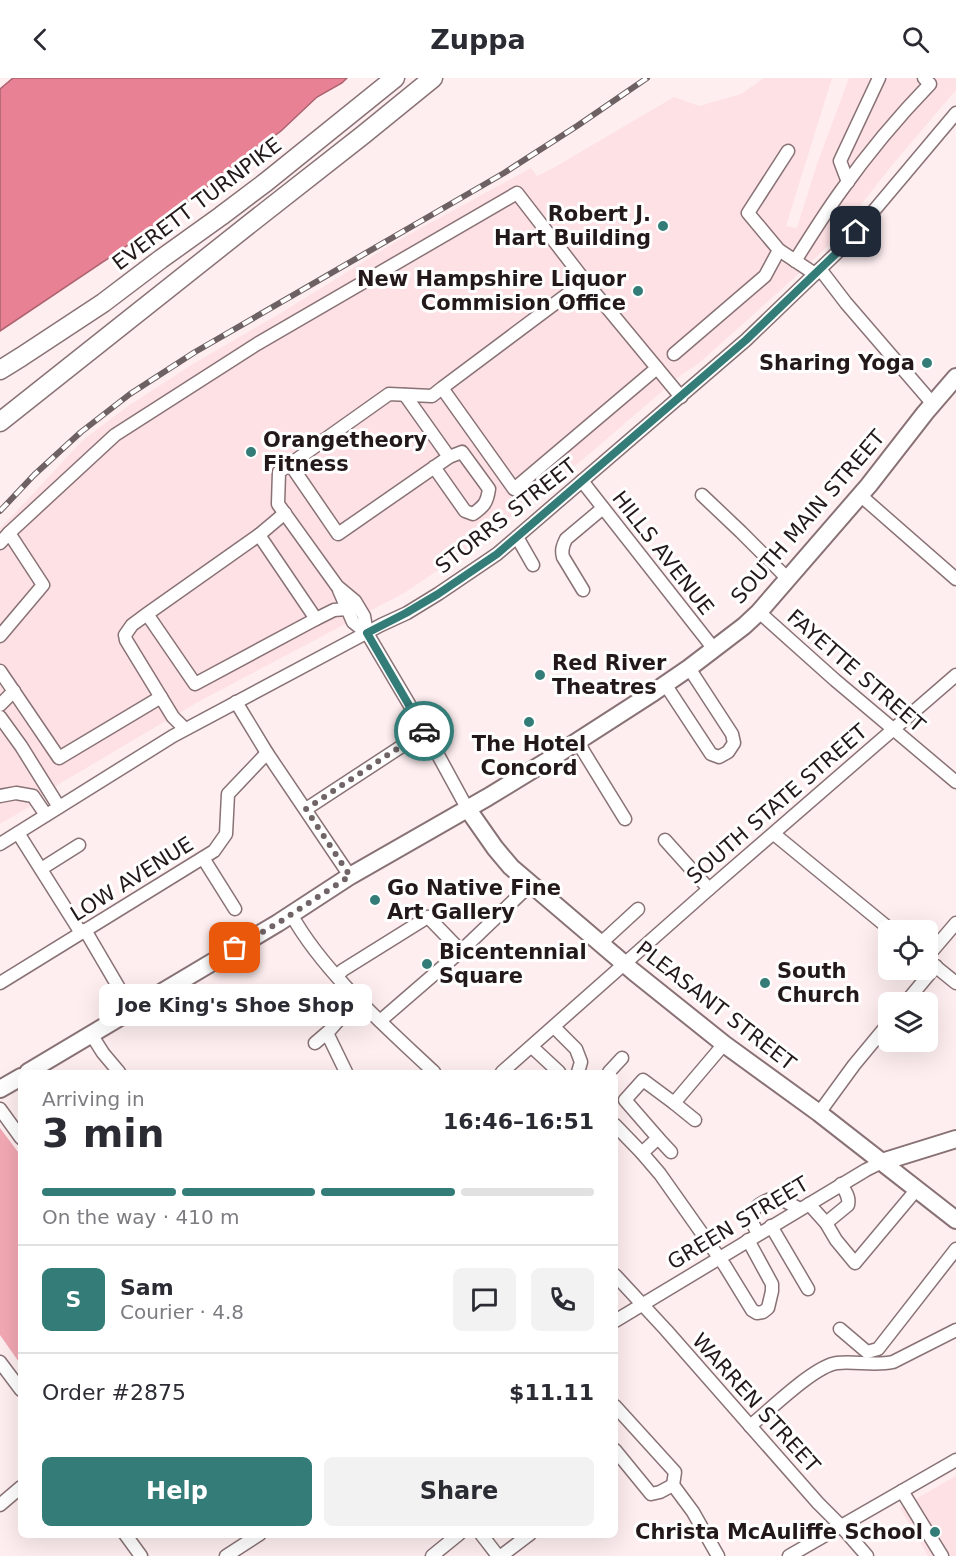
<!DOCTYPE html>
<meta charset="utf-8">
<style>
:root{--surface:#fff;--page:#f2f2f3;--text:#2b2b33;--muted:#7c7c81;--line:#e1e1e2;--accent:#347c77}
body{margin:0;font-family:"DejaVu Sans",sans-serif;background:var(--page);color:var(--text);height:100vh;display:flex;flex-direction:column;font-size:22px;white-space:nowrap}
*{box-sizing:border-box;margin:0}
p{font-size:20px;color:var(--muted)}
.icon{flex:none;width:33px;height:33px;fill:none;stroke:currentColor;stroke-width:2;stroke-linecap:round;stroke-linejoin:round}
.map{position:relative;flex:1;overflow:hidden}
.details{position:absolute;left:18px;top:992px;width:600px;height:468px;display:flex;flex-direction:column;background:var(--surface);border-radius:9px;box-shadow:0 6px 24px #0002}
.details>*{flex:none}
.buttons{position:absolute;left:878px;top:842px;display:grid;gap:12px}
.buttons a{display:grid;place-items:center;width:60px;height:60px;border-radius:9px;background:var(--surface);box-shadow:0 6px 24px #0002;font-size:30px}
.pin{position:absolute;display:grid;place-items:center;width:51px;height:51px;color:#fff;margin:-26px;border-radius:12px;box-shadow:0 3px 9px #0006}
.courier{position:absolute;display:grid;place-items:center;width:60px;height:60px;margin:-30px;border:4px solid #347c77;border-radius:50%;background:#fff;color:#222;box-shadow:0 2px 8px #0007}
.bubble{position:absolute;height:42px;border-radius:9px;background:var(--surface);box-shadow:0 6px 24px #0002;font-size:20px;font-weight:700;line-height:42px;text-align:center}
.overview em{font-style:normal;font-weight:700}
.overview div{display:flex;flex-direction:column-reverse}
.overview{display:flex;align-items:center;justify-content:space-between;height:102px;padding:0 24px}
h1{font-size:39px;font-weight:700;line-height:45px}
.bar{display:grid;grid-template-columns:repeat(4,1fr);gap:9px 6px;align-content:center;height:72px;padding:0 24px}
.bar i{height:8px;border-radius:4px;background:var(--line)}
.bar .active{background:var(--accent)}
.bar p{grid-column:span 4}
.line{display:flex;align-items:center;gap:15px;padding:0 24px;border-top:2px solid var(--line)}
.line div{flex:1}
.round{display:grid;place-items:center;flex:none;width:63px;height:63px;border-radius:9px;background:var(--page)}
.action{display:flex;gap:12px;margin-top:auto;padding:12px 24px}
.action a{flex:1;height:69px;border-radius:9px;background:var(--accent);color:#fff;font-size:24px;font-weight:700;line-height:69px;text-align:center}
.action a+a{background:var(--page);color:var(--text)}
header{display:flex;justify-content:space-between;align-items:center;height:78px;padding:0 24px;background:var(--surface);font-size:27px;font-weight:700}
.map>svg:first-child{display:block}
</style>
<header><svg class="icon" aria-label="back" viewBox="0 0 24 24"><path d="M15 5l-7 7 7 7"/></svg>Zuppa<svg class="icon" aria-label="search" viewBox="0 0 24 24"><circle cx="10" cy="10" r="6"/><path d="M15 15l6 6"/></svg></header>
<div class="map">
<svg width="956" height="1478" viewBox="0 0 956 1478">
<rect width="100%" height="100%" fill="#feeef0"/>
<g fill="#fee1e5">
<path d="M764 0H832L786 148 797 150 816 89 849 0H956V12L893 86 829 167 794 200 698 286 681 297 588 377 480 464 404 515 198 624 59 706 29 729 0 746V450L13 437 83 362 128 328 193 286 284 233 397 163 531 90 537 98 555 89 674 19 699 28 741 16Z"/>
<path d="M956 1398V1478H928L900 1430Z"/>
</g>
<path fill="#f2a8b3" d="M0 1050 21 1078V1287L0 1257Z"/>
<path fill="#e78193" stroke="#ac626f" stroke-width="1.5" d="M13 0H347L342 5 317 19 281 53 149 153 0 253V11Z"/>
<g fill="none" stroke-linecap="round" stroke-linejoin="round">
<defs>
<g id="minor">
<path d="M788 73 748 135 779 172 815 196"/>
<path d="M848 104 840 83 879 0"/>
<path d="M795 183C810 159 825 135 841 113 868 75 898 39 930 6L924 0"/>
<path d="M820 191 846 225 933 326"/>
<path d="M674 276 765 198 779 172"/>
<path d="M657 290 681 319"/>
<path d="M442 310 514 411 657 290 585 203 442 310 432 318 389 316 279 394 278 426 337 508 355 523 364 538 367 555 425 653 467 730"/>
<path d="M405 317 449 379"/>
<path d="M290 386 338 456 449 379 462 374 489 411C487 425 484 428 473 436L465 433 434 389"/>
<path d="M582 403 714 571"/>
<path d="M702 417 741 454 788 501"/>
<path d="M860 417 956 501"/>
<path d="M9 455 115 357 257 266 517 115 585 203"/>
<path d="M259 457 285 435"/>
<path d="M517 459 533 487"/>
<path d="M0 465 9 455 43 507 0 558"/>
<path d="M339 512 353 544 367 555"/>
<path d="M583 512 563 479C561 472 563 467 566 461L603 430"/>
<path d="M759 534 835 602 956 704"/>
<path d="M147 536 195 606 316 541 259 457 147 536 132 547 125 557 126 562 173 639 185 651"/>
<path d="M316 541 334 532 347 531"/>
<path d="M0 593 59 680 161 619"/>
<path d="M665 606 711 676 719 679 728 674 734 665 732 656 689 590"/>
<path d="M236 624 267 675 350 798"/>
<path d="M0 627 14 613"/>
<path d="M0 639 21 668 59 729"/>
<path d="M577 663 625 741"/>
<path d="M0 718 16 715 33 718 46 737"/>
<path d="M306 731 425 653"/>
<path d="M18 755 81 855"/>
<path d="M774 756 891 852"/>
<path d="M665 762 709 811"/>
<path d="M0 766 173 658 381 547 407 535 438 516 497 476 746 262 845 167 956 35"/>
<path d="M203 780 235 831"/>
<path d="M41 791 79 767"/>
<path d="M291 836C323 894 386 949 434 994"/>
<path d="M85 852 119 910"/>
<path d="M601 865 638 831"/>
<path d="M927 879 956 845"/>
<path d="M930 884 956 905"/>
<path d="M337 898 343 892 428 839 461 873"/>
<path d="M0 905 214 773 226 756 228 716 267 675"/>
<path d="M906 924 936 888"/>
<path d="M380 943 461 873 531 806"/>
<path d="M554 949 576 971 581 984 578 994"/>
<path d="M327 955 346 994"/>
<path d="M91 956 103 975 119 994"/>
<path d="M315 965 329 953 358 920"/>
<path d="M532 969 559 994"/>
<path d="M502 994 709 811 956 597"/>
<path d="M609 994 622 980"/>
<path d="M674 1025 695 1042"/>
<path d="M0 1031 21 1060"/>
<path d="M819 1035 854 987 888 946"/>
<path d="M615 1047 642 1075 660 1096 725 1188 752 1232 757 1235 763 1234 768 1230 772 1213V1206L748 1162"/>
<path d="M658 1060 671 1074"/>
<path d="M642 1075 658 1060 625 1022 643 1002 674 1025 724 966"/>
<path d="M809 1126 826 1145 836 1162 855 1185 917 1111"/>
<path d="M826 1145 848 1127C850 1119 845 1113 841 1106"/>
<path d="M771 1148 808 1211"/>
<path d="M758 1156 750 1140C754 1127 765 1122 777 1119L800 1131"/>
<path d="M615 1197 666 1252 818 1425 841 1448 867 1478"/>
<path d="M615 1243 866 1092 882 1084"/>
<path d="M840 1251 867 1274 878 1271 956 1171"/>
<path d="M0 1284 21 1312"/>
<path d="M615 1328 675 1394 673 1407"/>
<path d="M750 1348C770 1332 814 1288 837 1285 855 1283 874 1288 893 1284L956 1252"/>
<path d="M615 1372 651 1416 660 1414 673 1407 693 1434 718 1478"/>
<path d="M902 1413 942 1478"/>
<path d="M0 1427 21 1409"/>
<path d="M125 1456 141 1478"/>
<path d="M481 1456 498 1478"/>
<path d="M226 1478 260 1456"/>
<path d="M432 1478 459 1456"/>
<path d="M501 1478 530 1456"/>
<path d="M789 1478 956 1382"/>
</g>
<g id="major">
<path d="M467 730 495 770 511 789 634 894 724 966 819 1035 956 1142"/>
<path d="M28 994 278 845 350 798 488 719 547 683 654 614 689 590 744 548 759 534 869 407 925 335 956 299"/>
<path d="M0 1011 21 999"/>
<path d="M882 1084 956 1061"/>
</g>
<g id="highway">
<path d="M0 292 21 279 103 225 161 181 221 138 266 104 395 0"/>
<path d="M0 344 247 148 363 57 433 0"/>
</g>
</defs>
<use href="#minor" stroke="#897275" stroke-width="15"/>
<use href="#major" stroke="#897275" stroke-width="20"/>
<use href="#highway" stroke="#897275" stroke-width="21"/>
<use href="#minor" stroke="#fff" stroke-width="12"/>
<use href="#major" stroke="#fff" stroke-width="16"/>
<use href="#highway" stroke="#fff" stroke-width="18"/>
<defs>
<path id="rail" d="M0 433 34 397 81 354 130 316 195 274 504 95 577 48 647 0"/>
</defs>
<use href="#rail" stroke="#6d6163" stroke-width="6"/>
<use href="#rail" stroke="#fff" stroke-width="4" stroke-dasharray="11" stroke-linecap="butt"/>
</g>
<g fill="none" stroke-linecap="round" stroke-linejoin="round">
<path stroke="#706466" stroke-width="6" stroke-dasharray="0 10.8" d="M235 870 278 845 350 798 306 731 424 653"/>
<path stroke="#347c77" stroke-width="8" d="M424 653 367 555 406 535 438 516 497 476 746 262 845 167 856 154"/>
</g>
<g fill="#347c77" stroke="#fff" stroke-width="2">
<circle cx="663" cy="148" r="6"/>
<circle cx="638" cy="213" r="6"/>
<circle cx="927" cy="285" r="6"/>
<circle cx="251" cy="374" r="6"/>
<circle cx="540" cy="597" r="6"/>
<circle cx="529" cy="644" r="6"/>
<circle cx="375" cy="822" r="6"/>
<circle cx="427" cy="886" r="6"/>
<circle cx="765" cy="905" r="6"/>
<circle cx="935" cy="1454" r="6"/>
</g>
<g text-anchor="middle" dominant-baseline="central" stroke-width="6" stroke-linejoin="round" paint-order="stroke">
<g font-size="21" fill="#23191b" stroke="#fff">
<text transform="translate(197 126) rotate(-37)">EVERETT TURNPIKE</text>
<text transform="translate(506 438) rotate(-38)">STORRS STREET</text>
<text transform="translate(808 439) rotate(-49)">SOUTH MAIN STREET</text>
<text transform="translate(663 475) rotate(52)">HILLS AVENUE</text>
<text transform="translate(856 593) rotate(41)">FAYETTE STREET</text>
<text transform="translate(777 726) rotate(-41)">SOUTH STATE STREET</text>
<text transform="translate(132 801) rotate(-32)">LOW AVENUE</text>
<text transform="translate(716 928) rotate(38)">PLEASANT STREET</text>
<text transform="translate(738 1145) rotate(-31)">GREEN STREET</text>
<text transform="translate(756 1325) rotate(48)">WARREN STREET</text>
</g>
<g font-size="21" font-weight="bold" fill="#23191b" stroke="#fff" text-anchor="start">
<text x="651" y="136" text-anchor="end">Robert J.<tspan x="651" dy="24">Hart Building</tspan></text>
<text x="626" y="201" text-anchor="end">New Hampshire Liquor<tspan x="626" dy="24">Commision Office</tspan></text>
<text x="915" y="285" text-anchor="end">Sharing Yoga</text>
<text x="263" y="362">Orangetheory<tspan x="263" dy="24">Fitness</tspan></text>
<text x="552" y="585">Red River<tspan x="552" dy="24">Theatres</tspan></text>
<text x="529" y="666" text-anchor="middle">The Hotel<tspan x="529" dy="24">Concord</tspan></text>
<text x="387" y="810">Go Native Fine<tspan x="387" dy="24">Art Gallery</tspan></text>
<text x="439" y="874">Bicentennial<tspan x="439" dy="24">Square</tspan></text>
<text x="777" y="893">South<tspan x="777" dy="24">Church</tspan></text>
<text x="923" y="1454" text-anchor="end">Christa McAuliffe School</text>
</g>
</g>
</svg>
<div class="buttons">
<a><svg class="icon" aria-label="locate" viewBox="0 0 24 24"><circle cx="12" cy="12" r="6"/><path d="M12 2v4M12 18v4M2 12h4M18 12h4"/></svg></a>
<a><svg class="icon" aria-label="layers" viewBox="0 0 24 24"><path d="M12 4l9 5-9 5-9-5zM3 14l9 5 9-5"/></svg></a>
</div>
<div class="pin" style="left:235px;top:870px;background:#ea580c"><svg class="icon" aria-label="bag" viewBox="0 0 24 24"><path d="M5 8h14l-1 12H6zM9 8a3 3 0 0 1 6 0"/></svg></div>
<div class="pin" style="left:856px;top:154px;background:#1f2937"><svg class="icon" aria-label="home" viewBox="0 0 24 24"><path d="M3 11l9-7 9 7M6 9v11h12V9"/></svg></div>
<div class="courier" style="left:424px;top:653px"><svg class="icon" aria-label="car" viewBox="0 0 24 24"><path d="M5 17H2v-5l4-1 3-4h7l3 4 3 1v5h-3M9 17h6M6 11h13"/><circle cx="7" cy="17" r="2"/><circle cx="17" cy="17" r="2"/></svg></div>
<div class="bubble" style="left:99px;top:906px;width:273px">Joe King's Shoe Shop</div>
<section class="details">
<div class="overview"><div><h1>3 min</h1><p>Arriving in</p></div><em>16:46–16:51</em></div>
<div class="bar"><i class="active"></i><i class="active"></i><i class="active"></i><i></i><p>On the way · 410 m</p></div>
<div class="line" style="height:108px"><b class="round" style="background:var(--accent);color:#fff">S</b><div><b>Sam</b><p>Courier · 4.8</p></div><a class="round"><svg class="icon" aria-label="chat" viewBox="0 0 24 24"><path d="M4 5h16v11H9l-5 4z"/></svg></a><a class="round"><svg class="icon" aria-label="phone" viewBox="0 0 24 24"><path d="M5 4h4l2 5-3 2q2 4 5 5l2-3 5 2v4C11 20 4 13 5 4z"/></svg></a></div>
<div class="line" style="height:78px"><div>Order #2875</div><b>$11.11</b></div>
<div class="action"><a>Help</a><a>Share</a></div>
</section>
</div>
